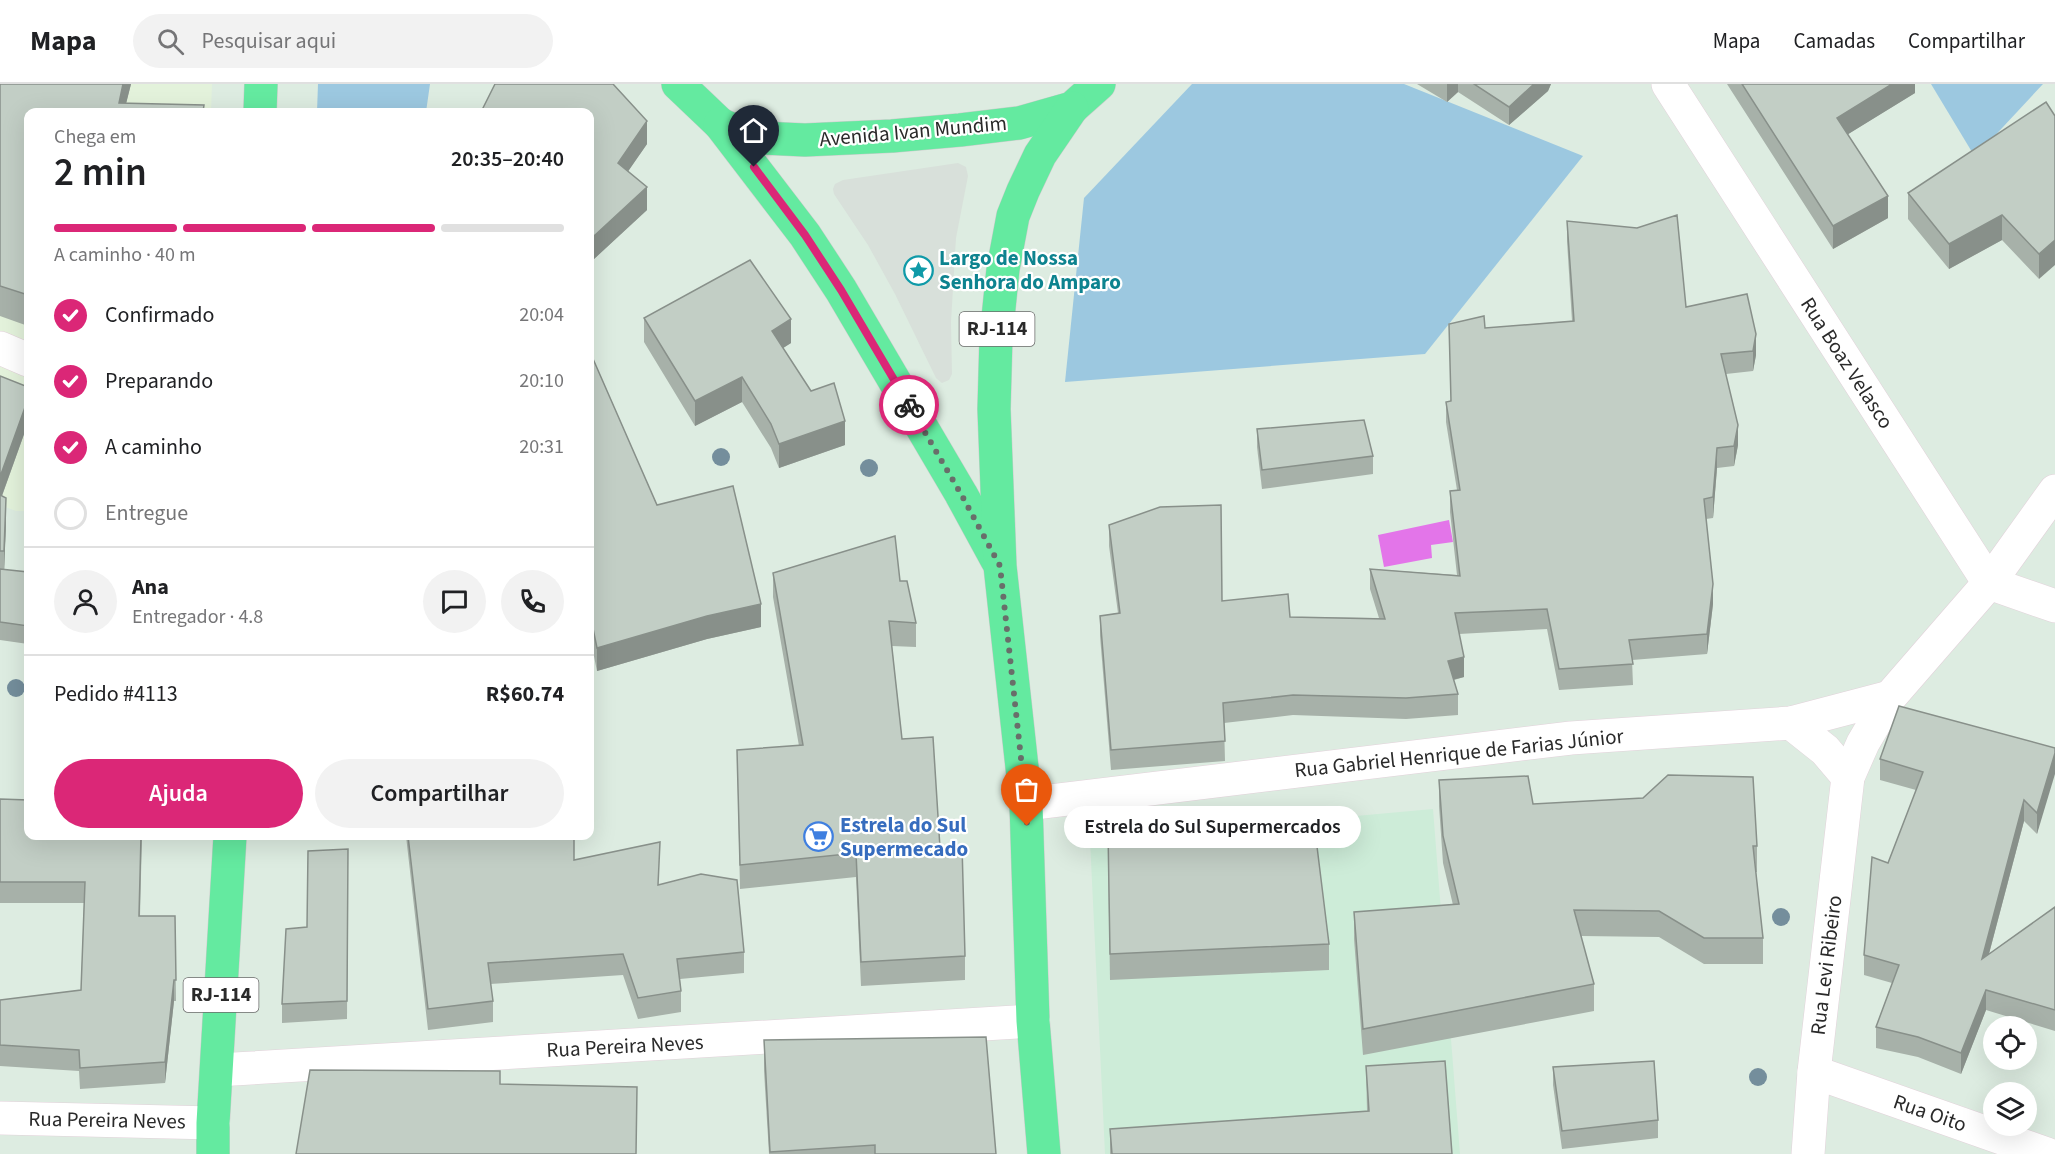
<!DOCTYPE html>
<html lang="pt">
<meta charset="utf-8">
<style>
:root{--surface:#fff;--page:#f2f2f2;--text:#202124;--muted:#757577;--line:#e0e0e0;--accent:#db2777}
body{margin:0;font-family:"Source Sans 3",sans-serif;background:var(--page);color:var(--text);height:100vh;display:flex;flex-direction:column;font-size:22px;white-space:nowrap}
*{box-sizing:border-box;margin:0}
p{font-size:20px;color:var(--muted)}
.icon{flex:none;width:33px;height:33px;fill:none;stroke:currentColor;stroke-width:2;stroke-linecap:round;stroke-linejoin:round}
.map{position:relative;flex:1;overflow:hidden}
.drawer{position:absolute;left:24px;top:24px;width:570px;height:732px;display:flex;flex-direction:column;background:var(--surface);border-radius:12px;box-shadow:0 6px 24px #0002}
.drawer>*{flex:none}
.controls{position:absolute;left:1983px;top:932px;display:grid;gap:12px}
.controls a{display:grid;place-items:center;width:54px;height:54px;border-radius:50%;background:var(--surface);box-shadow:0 6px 24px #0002;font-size:30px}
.pin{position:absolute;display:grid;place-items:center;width:51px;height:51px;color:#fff;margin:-62px -26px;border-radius:50% 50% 50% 0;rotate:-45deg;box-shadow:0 0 6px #0007}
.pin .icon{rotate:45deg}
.courier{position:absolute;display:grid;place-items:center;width:60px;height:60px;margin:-30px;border:4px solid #db2777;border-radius:50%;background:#fff;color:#222;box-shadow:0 2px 8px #0007}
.bubble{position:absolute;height:42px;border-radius:21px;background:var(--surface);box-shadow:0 6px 24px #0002;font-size:20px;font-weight:600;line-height:42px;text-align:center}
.head em{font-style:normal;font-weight:600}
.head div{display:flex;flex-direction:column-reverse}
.head{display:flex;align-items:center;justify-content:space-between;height:102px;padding:0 30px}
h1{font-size:39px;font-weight:600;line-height:45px}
.bar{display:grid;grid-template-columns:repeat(4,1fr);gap:9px 6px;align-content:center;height:72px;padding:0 30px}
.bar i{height:8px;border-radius:4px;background:var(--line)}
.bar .selected{background:var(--accent)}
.bar p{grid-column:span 4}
.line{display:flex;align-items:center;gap:15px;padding:0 30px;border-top:2px solid var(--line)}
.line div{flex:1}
.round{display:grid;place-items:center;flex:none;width:63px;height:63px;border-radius:32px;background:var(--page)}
ol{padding:0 30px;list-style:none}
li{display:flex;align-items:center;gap:18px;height:66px}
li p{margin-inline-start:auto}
li .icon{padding:6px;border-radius:50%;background:var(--accent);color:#fff;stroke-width:4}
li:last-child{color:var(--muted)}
li i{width:33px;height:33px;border:3px solid var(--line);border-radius:50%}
.cta{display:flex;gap:12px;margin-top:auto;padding:12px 30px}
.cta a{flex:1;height:69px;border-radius:36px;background:var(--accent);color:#fff;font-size:24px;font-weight:600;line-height:69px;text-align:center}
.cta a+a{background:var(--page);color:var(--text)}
header{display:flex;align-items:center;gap:36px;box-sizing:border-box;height:84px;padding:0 30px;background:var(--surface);border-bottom:2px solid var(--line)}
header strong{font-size:28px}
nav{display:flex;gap:33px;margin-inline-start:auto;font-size:21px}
.search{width:420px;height:54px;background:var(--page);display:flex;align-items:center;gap:15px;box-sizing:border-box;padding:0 21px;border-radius:33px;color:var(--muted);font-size:22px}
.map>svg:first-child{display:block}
</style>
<header>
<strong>Mapa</strong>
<div class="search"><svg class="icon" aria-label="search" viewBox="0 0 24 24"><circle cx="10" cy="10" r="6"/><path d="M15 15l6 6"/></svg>Pesquisar aqui</div>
<nav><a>Mapa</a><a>Camadas</a><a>Compartilhar</a></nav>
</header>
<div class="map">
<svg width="2055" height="1070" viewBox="0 0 2055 1070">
<rect width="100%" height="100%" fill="#ddece1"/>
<path fill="#cdecd8" d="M1433 725 1460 1070H1105L1090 756Z"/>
<path fill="#e3f2db" d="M0 0H212L211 28H28V427H16L0 421Z"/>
<g fill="#9cc8e0">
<path d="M318 0H430L426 28H317Z"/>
<path d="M1192 0H1404L1583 72 1425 270 1065 298 1084 114Z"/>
<path d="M1931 0H2043L1975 73Z"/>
</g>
<path fill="#d8e0da" d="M958 79 966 83 968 92 956 154 951 238 952 290 949 296 942 299 936 294 895 210 868 161 834 110 833 105 835 100 843 96Z"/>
<path fill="#e375e9" d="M1449 436 1453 458 1431 461 1432 474 1384 483 1378 451Z"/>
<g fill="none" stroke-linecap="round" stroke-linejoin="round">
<defs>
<g id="minor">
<path d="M1668 0 1989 499 2055 522"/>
<path d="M0 264 28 276"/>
<path d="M1791 639 1825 666 1848 693"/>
<path d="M1026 720 1571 654 1791 639 1890 613"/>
<path d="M217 986 1033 937"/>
<path d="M1814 988 2047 1070"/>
<path d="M0 1034 213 1039"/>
<path d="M1808 1070 1814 988 1848 693 1863 659 1890 613 1989 499 2055 407"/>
</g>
<g id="major">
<path d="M678 0 720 40 805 151 841 206 961 410 997 476"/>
<path d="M260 28 261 0"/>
<path d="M720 40 742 50 760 54 805 56 892 52 960 46 1019 39 1072 24 1099 0"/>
<path d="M213 1070V1039L230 752"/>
<path d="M1044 1070 1033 937 1026 720 1000 482 994 325 996 253 1003 185 1013 132 1023 107 1040 71 1072 24"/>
</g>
</defs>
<use href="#minor" stroke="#e2d2da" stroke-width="34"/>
<use href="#major" stroke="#ccc" stroke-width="34"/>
<use href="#minor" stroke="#fff" stroke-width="33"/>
<use href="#major" stroke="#64eaa0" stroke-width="33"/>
</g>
<g fill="#748e9c">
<circle cx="721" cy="373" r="9"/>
<circle cx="869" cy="384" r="9"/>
<circle cx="16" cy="604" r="9"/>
<circle cx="1781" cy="833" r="9"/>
<circle cx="1758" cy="993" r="9"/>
</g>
<g fill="#a7b1a9">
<path d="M0 0H131L126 19 28 28V242L0 232Z"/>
<path d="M1417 0H1551L1548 7 1509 41 1458 8 1447 18Z"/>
<path d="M1727 0H1915V9L1848 50 1888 134 1833 165Z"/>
<path d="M590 28 647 60 628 87 647 126 594 175 590 167Z"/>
<path d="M2055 32 2039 195 2002 156 1949 185 1908 135V109Z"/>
<path d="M1567 137 1686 223 1747 210 1756 271 1753 287 1726 290 1738 361 1734 382 1717 384 1713 434 1706 435 1713 520 1707 570 1632 576 1633 601 1559 606 1547 545 1459 550 1464 593 1454 596 1458 610V631L1406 635 1293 631 1224 639 1225 677 1111 686 1100 552V532L1118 529 1109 462V441L1222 517 1290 533 1379 534 1370 505V485L1457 491 1450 428V407L1457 406 1446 338V318L1450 317 1485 244 1572 237 1567 157Z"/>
<path d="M644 234 791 259 783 264 845 361 779 384 771 364 742 318 695 342 644 258Z"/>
<path d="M590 268 657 421 761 543 707 555 597 587 590 553Z"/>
<path d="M0 292 28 303V339L2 412 6 438 4 486 28 488V560L0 556Z"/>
<path d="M1257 345 1373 372V390L1262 405 1257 363Z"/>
<path d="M773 489 900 497 916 539V563L892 562 902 655 940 764 965 872V896L861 902 856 793 740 805 737 666 799 662 773 513Z"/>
<path d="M2055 664 2037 750 2024 737 1989 870 2055 823V947L1986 926 1961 990 1918 973 1876 964V943L1892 899 1864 891V871L1888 779 1916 706 1880 696V675Z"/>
<path d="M1439 696 1533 720 1757 762V788H1756L1763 854V880H1704L1659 853 1581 852 1594 900V927L1363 971 1354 855V828L1453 821 1443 779 1439 722Z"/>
<path d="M0 715 142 752 140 832H175L176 917H174L165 999 80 1005 79 987 0 982V916L81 906 84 819H0Z"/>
<path d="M406 752H574V776L659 801 744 868V889L680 895 681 907V928L638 935 623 891 490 900 493 917V938L428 946Z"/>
<path d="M348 765 347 935 282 939V920L307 843Z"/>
<path d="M1108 772 1329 860V886L1110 896Z"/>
<path d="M764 956 996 1070H769L764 987Z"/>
<path d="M1366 982 1452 1070H1110V1045L1367 1027Z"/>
<path d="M1553 983 1658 1036V1054L1562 1065 1553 1001Z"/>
</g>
<g fill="#88908a">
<path d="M123 0H131L124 28 119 19Z"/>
<path d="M1447 0H1458V8L1447 18Z"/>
<path d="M1534 0H1551L1548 7 1509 41V23Z"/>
<path d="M1892 0H1915V9L1837 57V34Z"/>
<path d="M647 37V60L618 102V79Z"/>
<path d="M647 103V126L594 175V152Z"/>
<path d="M1888 112V134L1833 165V142Z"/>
<path d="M2002 131V156L1949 185V160Z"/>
<path d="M2055 156V181L2039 195V170Z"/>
<path d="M791 235V259L772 271V247Z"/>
<path d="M1756 250V271L1753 287V267Z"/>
<path d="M742 293V318L695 342V317Z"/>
<path d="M28 315V339L0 417V393Z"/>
<path d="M845 337V361L779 384V360Z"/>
<path d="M1738 341V361L1734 382V362Z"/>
<path d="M1717 364V384L1713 434V413Z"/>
<path d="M6 414V438L4 491V467Z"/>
<path d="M1713 500V520L1707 570V550Z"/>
<path d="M761 520V543L707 555 597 587V564L707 532Z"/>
<path d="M1464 573V593L1448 597V577Z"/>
<path d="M2055 669V690L2037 750V729Z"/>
<path d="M2024 716V737L1982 896V875Z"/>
<path d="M174 896V917L165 999V978Z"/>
<path d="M1986 906V926L1961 990V969Z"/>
</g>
<g fill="#c2cec5" stroke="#88908a" stroke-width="1.5">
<path d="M0 0H123L119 19 204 21 203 28H28V211L0 202Z"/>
<path d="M495 0H613L647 37 618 79 647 103 594 152 590 144V28H481Z"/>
<path d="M1474 0H1534L1509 23Z"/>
<path d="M1742 0H1892L1837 34 1888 112 1833 142Z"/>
<path d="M2046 18 2055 32V156L2039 170 2002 131 1949 160 1908 109Z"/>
<path d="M1677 131 1686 223 1747 210 1756 250 1753 267 1721 270 1738 341 1734 362 1717 364 1713 413 1704 415 1713 500 1707 550 1629 556 1633 580 1559 585 1547 525 1455 529 1464 573 1448 577 1458 610 1406 614 1293 611 1223 619 1225 657 1111 666 1100 532 1120 529 1109 441 1160 423 1221 421 1222 517 1288 510 1290 533 1385 535 1370 485 1460 492 1450 407 1460 406 1446 318 1451 317 1449 240 1484 232 1485 244 1574 237 1567 137 1637 144Z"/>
<path d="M750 176 791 235 772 247 811 307 834 299 845 337 779 360 771 340 742 293 695 317 644 234Z"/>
<path d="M590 268 657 421 733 402 761 520 707 532 597 564 590 530V438H592L590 432Z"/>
<path d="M0 292 28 303V315L0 393Z"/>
<path d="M1364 336 1373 372 1262 386 1257 345Z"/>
<path d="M0 411 6 414 4 467H0Z"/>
<path d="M895 452 900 497H907L916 539 889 537 902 655 933 653 940 764 962 761 965 872 861 878 856 769 740 781 737 666 803 661 773 489Z"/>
<path d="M0 485 28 488V542L0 538Z"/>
<path d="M1899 622 2055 664V669L2037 729 2024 716 1982 875 2055 823V926L1986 906 1961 969 1918 953 1876 943 1899 881 1864 871 1872 773 1888 779 1923 688 1880 675Z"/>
<path d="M1668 691 1753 693 1757 762H1753L1763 854H1704L1659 827 1574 826 1594 900 1363 945 1354 828 1459 820 1443 752 1439 696 1528 692 1533 720 1643 714Z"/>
<path d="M0 715 28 716V752H141L139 832H175L176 896H174L165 978 80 984 79 966 0 961V916L81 906 85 798H0Z"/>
<path d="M1313 730 1329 860 1110 870 1108 746Z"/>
<path d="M408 752H574V776L660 758 658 801 701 790 737 796 744 868 677 875 681 907 638 914 623 870 488 879 493 917 428 925Z"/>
<path d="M348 765 347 917 282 920 286 845 307 843 308 767Z"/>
<path d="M986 953 996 1070H875V1061L770 1068 764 956Z"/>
<path d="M1445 977 1452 1070H1112L1110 1045 1369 1027 1366 982Z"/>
<path d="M1654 977 1658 1036 1562 1047 1553 983Z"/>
<path d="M310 986 500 987V1000L637 1003 636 1070H296Z"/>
</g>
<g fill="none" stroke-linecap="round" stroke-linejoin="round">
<path stroke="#696e6a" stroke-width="6" stroke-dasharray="0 10.8" d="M909 321 961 410 1000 482 1026 720 1027 742"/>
<path stroke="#db2777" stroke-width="8" d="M754 83 805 151 841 206 909 321"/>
</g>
<defs>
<symbol id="sight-ring" viewBox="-11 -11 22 22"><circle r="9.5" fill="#fff" stroke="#0f9aa8" stroke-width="1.5"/><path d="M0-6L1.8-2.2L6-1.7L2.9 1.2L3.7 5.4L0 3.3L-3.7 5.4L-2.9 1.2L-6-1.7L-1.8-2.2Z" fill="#0f9aa8"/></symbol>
<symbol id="supermarket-ring" viewBox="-11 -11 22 22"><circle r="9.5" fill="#fff" stroke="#3f7fe0" stroke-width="1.5"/><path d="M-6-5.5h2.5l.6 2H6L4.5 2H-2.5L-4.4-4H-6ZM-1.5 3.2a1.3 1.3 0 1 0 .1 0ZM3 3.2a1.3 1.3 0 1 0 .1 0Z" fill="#3f7fe0"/></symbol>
</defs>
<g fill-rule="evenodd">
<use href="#sight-ring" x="902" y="170" width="33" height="33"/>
<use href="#supermarket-ring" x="802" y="736" width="33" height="33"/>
</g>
<g text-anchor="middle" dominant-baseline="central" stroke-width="4.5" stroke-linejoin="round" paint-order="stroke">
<g fill="#fff" stroke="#6a6a6a" stroke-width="1.5">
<rect x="959.5" y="228" width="75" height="34" rx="4.5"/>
<rect x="183.5" y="894" width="75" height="34" rx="4.5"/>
</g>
<g font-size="20" font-weight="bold" fill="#2a2a2a">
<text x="997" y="245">RJ-114</text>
<text x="221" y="911">RJ-114</text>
</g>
<g font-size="21" fill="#2a2a2a" stroke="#fff">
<text transform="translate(913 47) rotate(-5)">Avenida Ivan Mundim</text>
<text transform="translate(1847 279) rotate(57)">Rua Boaz Velasco</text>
<text transform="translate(1459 669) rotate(-6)">Rua Gabriel Henrique de Farias Júnior</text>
<text transform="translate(1826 881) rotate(-83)">Rua Levi Ribeiro</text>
<text transform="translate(625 962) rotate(-3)">Rua Pereira Neves</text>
<text transform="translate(1930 1029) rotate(19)">Rua Oito</text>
<text transform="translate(107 1036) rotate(1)">Rua Pereira Neves</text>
</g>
<g font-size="21" font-weight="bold" fill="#0d838f" stroke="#fff" text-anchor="start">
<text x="939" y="174">Largo de Nossa<tspan x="939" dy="24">Senhora do Amparo</tspan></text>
</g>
<g font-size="21" font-weight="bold" fill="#366cbe" stroke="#fff" text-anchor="start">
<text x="840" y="741">Estrela do Sul<tspan x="840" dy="24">Supermecado</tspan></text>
</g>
</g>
</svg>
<div class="controls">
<a><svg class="icon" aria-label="locate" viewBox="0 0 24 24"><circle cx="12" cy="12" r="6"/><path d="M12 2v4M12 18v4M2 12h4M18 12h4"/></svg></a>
<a><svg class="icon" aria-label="layers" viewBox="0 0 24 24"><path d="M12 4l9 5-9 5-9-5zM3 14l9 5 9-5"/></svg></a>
</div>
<div class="pin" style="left:1027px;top:742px;background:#ea580c"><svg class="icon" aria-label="bag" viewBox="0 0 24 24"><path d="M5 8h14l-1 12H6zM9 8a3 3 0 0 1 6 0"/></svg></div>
<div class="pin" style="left:754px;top:83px;background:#1f2937"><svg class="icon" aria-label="home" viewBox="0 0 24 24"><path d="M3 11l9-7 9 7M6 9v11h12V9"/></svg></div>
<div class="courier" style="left:909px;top:321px"><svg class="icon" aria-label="bike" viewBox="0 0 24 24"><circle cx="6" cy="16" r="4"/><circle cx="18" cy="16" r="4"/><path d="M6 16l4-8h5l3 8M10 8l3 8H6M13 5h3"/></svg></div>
<div class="bubble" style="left:1064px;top:722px;width:297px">Estrela do Sul Supermercados</div>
<section class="drawer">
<div class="head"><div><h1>2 min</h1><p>Chega em</p></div><em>20:35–20:40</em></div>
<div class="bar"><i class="selected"></i><i class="selected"></i><i class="selected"></i><i></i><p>A caminho · 40 m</p></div>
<ol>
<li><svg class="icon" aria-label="check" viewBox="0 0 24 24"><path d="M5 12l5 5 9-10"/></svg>Confirmado<p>20:04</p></li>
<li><svg class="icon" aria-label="check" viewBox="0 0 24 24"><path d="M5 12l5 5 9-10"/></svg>Preparando<p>20:10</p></li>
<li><svg class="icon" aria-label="check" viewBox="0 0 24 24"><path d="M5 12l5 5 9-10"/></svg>A caminho<p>20:31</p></li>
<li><i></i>Entregue</li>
</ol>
<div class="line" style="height:108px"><a class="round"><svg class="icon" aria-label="person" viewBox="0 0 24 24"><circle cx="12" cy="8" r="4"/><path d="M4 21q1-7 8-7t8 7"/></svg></a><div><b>Ana</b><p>Entregador · 4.8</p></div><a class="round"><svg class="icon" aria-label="chat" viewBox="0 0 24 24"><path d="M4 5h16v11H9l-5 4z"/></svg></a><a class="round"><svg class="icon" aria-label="phone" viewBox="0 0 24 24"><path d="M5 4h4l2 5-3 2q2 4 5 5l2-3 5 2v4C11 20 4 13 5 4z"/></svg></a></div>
<div class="line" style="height:78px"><div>Pedido #4113</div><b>R$60.74</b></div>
<div class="cta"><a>Ajuda</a><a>Compartilhar</a></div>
</section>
</div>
